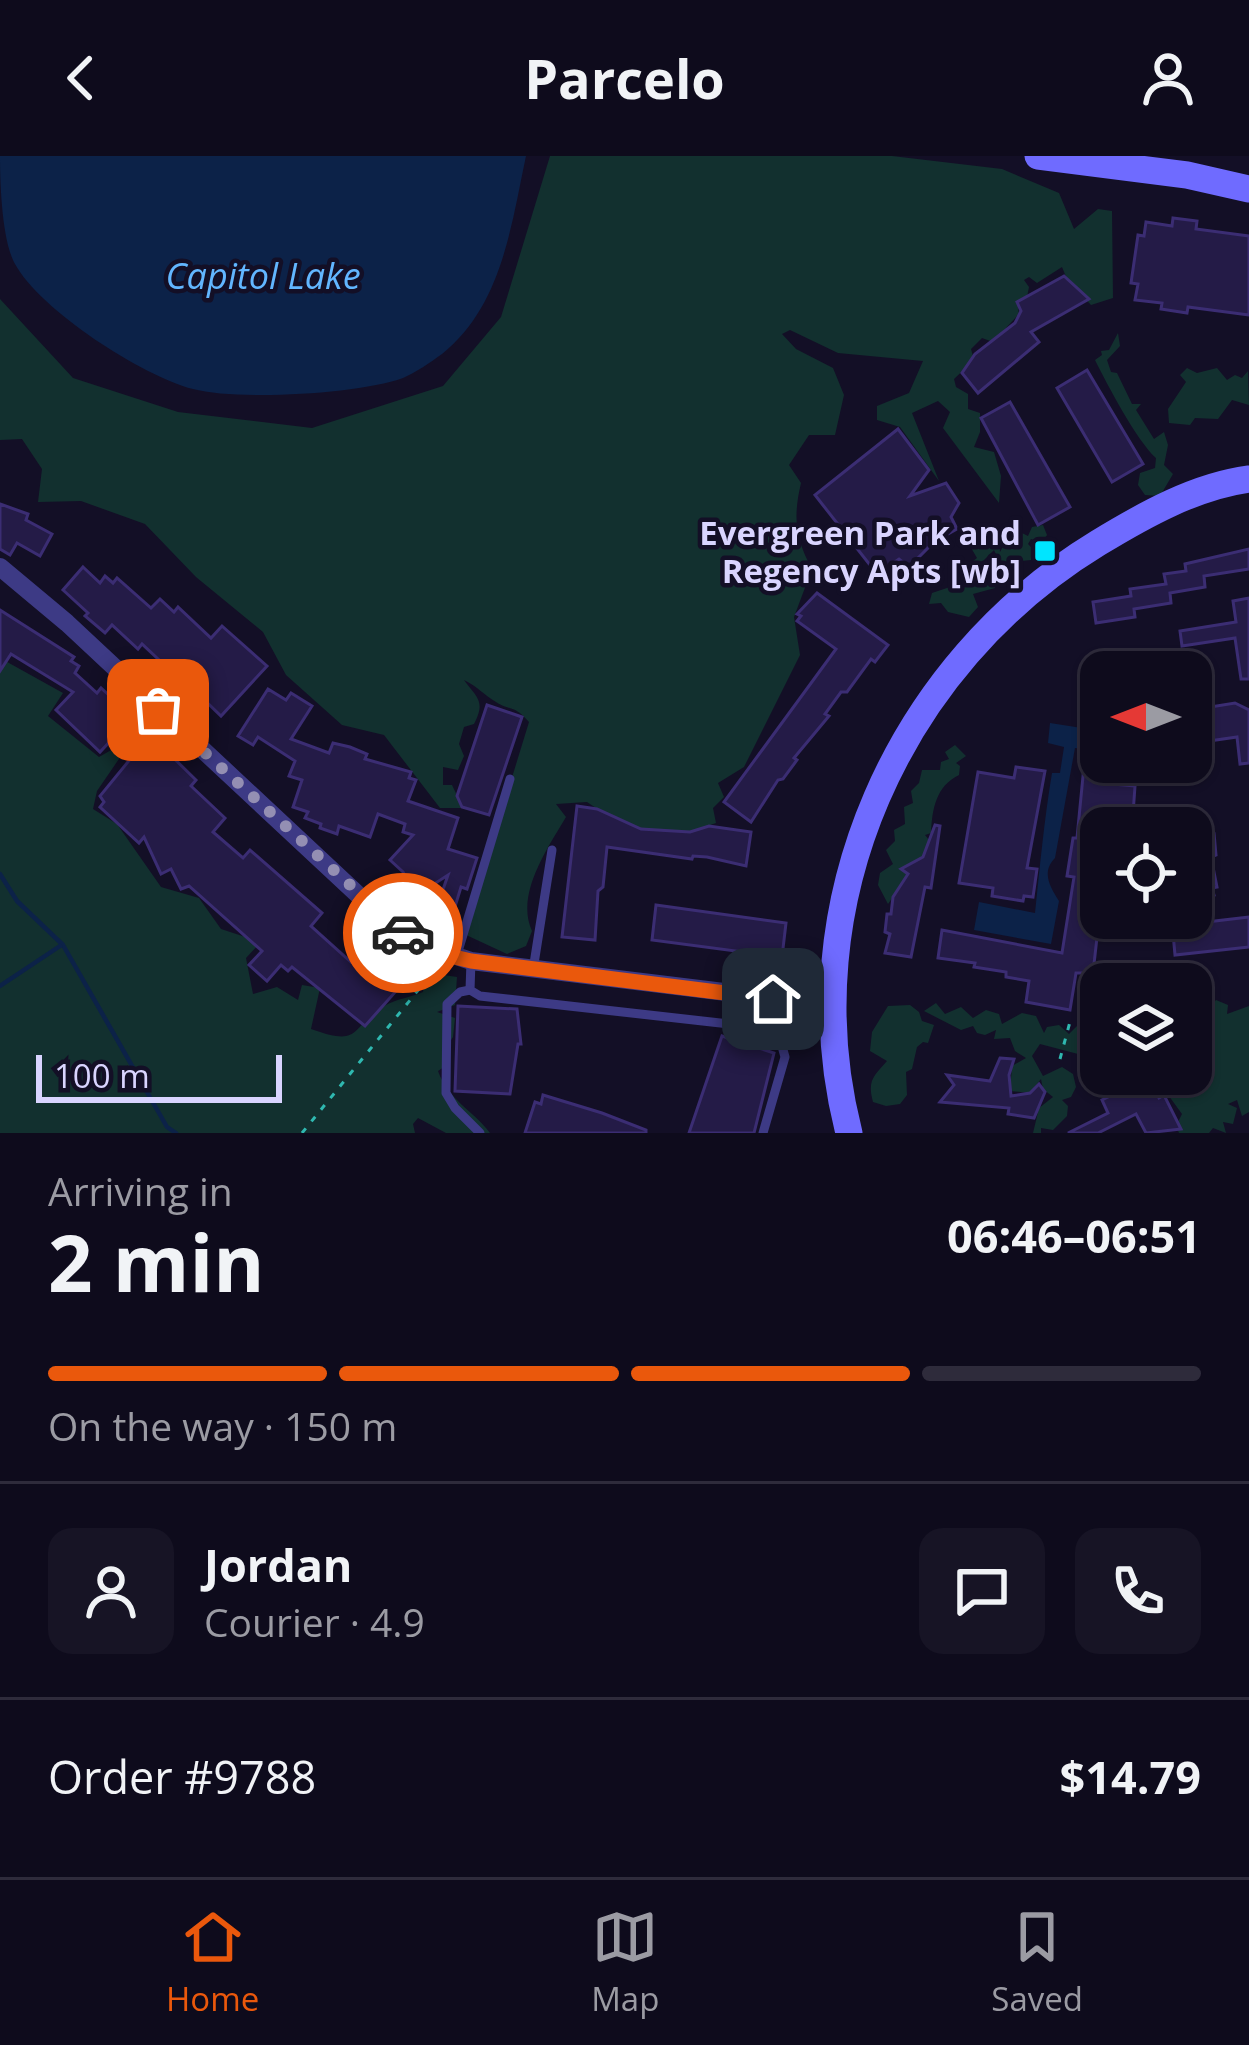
<!DOCTYPE html>
<meta charset="utf-8">
<style>
:root{--surface:#0e0b1c;--page:#171425;--text:#f1f3f6;--muted:#9b9ba3;--line:#2e2b3b;--accent:#ea580c}
body{margin:0;font-family:"Open Sans",sans-serif;background:var(--page);color:var(--text);height:100vh;display:flex;flex-direction:column;font-size:45px;white-space:nowrap}
*{box-sizing:border-box;margin:0}
p{font-size:39px;color:var(--muted)}
.icon{flex:none;width:66px;height:66px;fill:none;stroke:currentColor;stroke-width:2;stroke-linecap:round;stroke-linejoin:round}
.map{position:relative;height:977px;overflow:hidden}
.sheet{display:flex;flex-direction:column;background:var(--surface);flex:1}
.sheet>*{flex:none}
.needle{width:78px;rotate:270deg}
.fabs{position:absolute;left:1080px;top:495px;display:grid;gap:24px}
.fabs a{display:grid;place-items:center;width:132px;height:132px;border-radius:24px;background:var(--surface);box-shadow:0 3px 9px #0004,0 0 0 3px var(--line);font-size:60px}
.scale{position:absolute;left:36px;bottom:30px;width:246px;box-sizing:border-box;padding-left:12px;border:6px solid #d9d4ff;border-top:0;font-size:33px;line-height:42px;white-space:nowrap;color:#d9d4ff;-webkit-text-stroke:9px #130f26;paint-order:stroke}
.pin{position:absolute;display:grid;place-items:center;width:102px;height:102px;color:#fff;margin:-51px;border-radius:24px;box-shadow:0 6px 18px #0006}
.courier{position:absolute;display:grid;place-items:center;width:120px;height:120px;margin:-60px;border:9px solid #ea580c;border-radius:50%;background:#fff;color:#222;box-shadow:0 3px 15px #0007}
.head em{font-style:normal;font-weight:700}
.head div{display:flex;flex-direction:column-reverse}
.head{display:flex;align-items:center;justify-content:space-between;height:204px;padding:0 48px}
h1{font-size:78px;font-weight:700;line-height:90px}
.bar{display:grid;grid-template-columns:repeat(4,1fr);gap:18px 12px;align-content:center;height:144px;padding:0 48px}
.bar i{height:15px;border-radius:9px;background:var(--line)}
.bar .active{background:var(--accent)}
.bar p{grid-column:span 4}
.line{display:flex;align-items:center;gap:30px;padding:0 48px;border-top:3px solid var(--line)}
.line div{flex:1}
.round{display:grid;place-items:center;flex:none;width:126px;height:126px;border-radius:24px;background:var(--page)}
header{display:flex;justify-content:space-between;align-items:center;height:156px;padding:0 48px;background:var(--surface);font-size:54px;font-weight:700}
.tab-bar{display:flex;justify-content:space-around;align-items:center;height:168px;border-top:3px solid var(--line);background:var(--surface);font-size:33px;color:var(--muted)}
.tab-bar a{display:grid;justify-items:center;gap:6px}
.tab-bar .active{color:var(--accent)}
.map>svg:first-child{display:block}
</style>
<header><svg class="icon" aria-label="back" viewBox="0 0 24 24"><path d="M15 5l-7 7 7 7"/></svg>Parcelo<svg class="icon" aria-label="person" viewBox="0 0 24 24"><circle cx="12" cy="8" r="4"/><path d="M4 21q1-7 8-7t8 7"/></svg></header>
<div class="map">
<svg width="1249" height="977" viewBox="0 0 1249 977">
<rect width="100%" height="100%" fill="#130f26"/>
<g fill="#12302f">
<path d="M550 0H892L1002 13 1059 37 1074 73 1098 53 1112 55 1113 142 1091 149 1067 123 1062 111 1037 127 1029 121 1024 124 1029 131 1027 141 1017 146 1019 158 993 186 982 182 971 193 974 204 954 223 956 231 968 238V253L980 257V276L974 291 994 296 1001 320 999 347 943 272 950 256 938 245 912 257 939 325 900 271 877 264V250L909 237 923 205 838 197 790 174 782 178 796 193 833 212 844 239 835 279H809L789 309 801 327C793 361 795 382 812 413L794 461 800 499 744 611 718 627 724 641 713 652 716 667 690 676 641 673 611 662 587 646 556 648 566 661C548 692 515 738 532 775L526 790 507 798 464 778 529 566C513 548 512 556 496 546 484 539 477 530 464 524 477 542 486 545 474 568L464 571 459 588 464 600 458 614 443 611V629H452L463 652H440L384 579 342 569 286 519 263 476 196 421 145 368 81 345 38 346 42 313 22 283 0 284V143L73 222 178 256 312 272 443 230 501 161Z"/>
<path d="M1118 177 1120 190 1107 204 1111 216 1117 217 1132 248H1141L1136 254 1154 283 1164 276 1168 289 1164 309 1173 318 1160 340 1145 339 1138 329 1140 317 1155 312 1156 302C1137 285 1108 230 1095 204L1102 199 1101 195 1109 194Z"/>
<path d="M1187 212 1197 217 1217 212 1227 224 1235 219 1242 222 1248 215 1249 249 1232 244 1218 263 1195 262 1190 269 1169 267 1168 253 1186 226 1180 219Z"/>
<path d="M1043 369 1047 379 1042 387 1031 383 1028 388 1034 394 1031 404 1000 407 994 394 969 419 974 422 997 420 995 432 973 438 978 451 969 461 948 456 941 447 929 448 932 437 956 429V418L977 402 970 390 999 385 1000 396 1004 389 1016 387 1022 377 1028 380 1032 371Z"/>
<path d="M0 502 63 537 48 560 99 601 134 581 97 635 93 653 117 668 161 731 199 742 221 773 261 786 246 802 253 838 277 831 298 844 302 829 320 832 311 873C364 892 348 871 386 849 396 843 412 841 423 836L426 817 438 804 444 819 457 821 455 849 437 856 455 862 453 881 447 890 450 907 438 915C449 945 473 954 490 977H446L418 962 413 968 415 977H0Z"/>
<path d="M955 589 966 600 956 607 960 610 959 619C936 630 932 653 931 677L925 679 929 684 923 701 901 713 909 718 888 748 878 729 880 717 893 708 886 694 895 685 894 674 905 668 904 651 913 647 911 635 919 627 922 614H940L941 606 949 603 945 596Z"/>
<path d="M1216 844 1228 849 1227 858 1249 850V956L1242 960 1237 944 1228 948 1237 952 1233 968 1223 966 1226 977 1213 972 1209 977H1179L1176 970 1182 958 1153 918H1191V858L1197 847 1208 854Z"/>
<path d="M936 847 945 858 961 851 973 862 986 854 999 858 1002 868 1022 857 1036 860 1044 877 1047 871 1059 869 1069 878 1077 870 1094 878 1101 864V907L1084 908 1078 898 1040 888 1032 900 1043 920 1062 911 1073 918 1076 931 1071 941 1062 944 1068 950 1067 960 1053 974 1041 972V977H1033L1039 952 1053 941 1043 933 1041 923 1030 937 1010 935 1012 910 1026 902 1015 895 1010 882 994 883 996 874 985 879 977 877 973 870 961 874 924 855Z"/>
<path d="M910 849 919 856 922 865 934 869 928 887 923 886 917 891 912 913 906 916 907 939 900 948 886 950 873 946C867 924 874 920 887 905L870 895 872 876 888 850Z"/>
</g>
<g fill="#0c2248">
<path d="M0 0H526C511 70 502 150 442 198 431 206 415 217 403 222 359 238 238 245 193 233 142 220 40 154 15 108 2 85 0 28 0 0Z"/>
<path d="M1050 567 1101 575V595L1075 592 1055 702C1041 716 1050 731 1059 745L1051 788 974 774 979 746 1035 757C1040 710 1044 665 1052 617H1060L1064 591 1048 587Z"/>
</g>
<g fill="none" stroke-linecap="round" stroke-linejoin="round">
<g stroke="#0c2248" stroke-width="4.5">
<path d="M0 718 17 745 63 789 167 971 176 977"/>
<path d="M0 830 60 790"/>
</g>
</g>
<g fill="#241b47" stroke="#3b2d73" stroke-width="3">
<path d="M1173 62 1197 65 1196 73 1249 80V159L1188 151 1187 157 1161 153 1162 147 1135 144 1138 128 1131 127 1138 79 1144 80 1146 66 1172 70Z"/>
<path d="M1064 120 1089 143 1031 176 1039 186 978 237 962 217 975 198 1015 167 1021 155 1017 146Z"/>
<path d="M1087 214 1143 308 1112 326 1057 232Z"/>
<path d="M1010 246 1070 351 1038 369 981 262Z"/>
<path d="M898 273 929 314 910 340 946 327 959 347 951 361 957 373 934 386 909 411 899 403 877 418 815 339Z"/>
<path d="M0 348 28 358 26 364 52 378 40 400 17 387 10 399 0 393Z"/>
<path d="M1249 393V413L1204 420 1205 431 1170 437 1171 447 1134 453 1135 461 1096 467 1093 446 1131 440 1130 433 1166 428 1164 418 1186 415 1185 408Z"/>
<path d="M83 411 100 427 105 420 113 427 117 422 151 452 160 443 174 456 178 451 211 482 222 470 267 510 221 560 192 532 186 539 172 525 176 520 142 488 138 493 112 469 105 477 85 460 88 457 63 434Z"/>
<path d="M817 437 888 489 875 506 871 503 847 536H841L825 558 829 560 794 602 797 604 783 623 778 624 751 666 724 646 836 493 797 465 801 460 797 458Z"/>
<path d="M1249 442V523H1241L1235 482 1182 490 1180 475 1236 466 1233 445Z"/>
<path d="M0 454 74 501 71 505 79 510 75 517 97 537 101 532 125 554 120 559 128 566 100 596 56 554 73 536 11 498 0 515Z"/>
<path d="M268 533 286 544 291 537 312 550 291 583 329 597 333 587 350 591 367 598 365 603 411 616 409 622 416 624 408 645 458 662 448 693 477 702 467 733 461 731 454 754 438 748 448 719 417 739 403 716 390 704 413 679 403 676 405 668 378 658 370 681 339 670 337 678 320 672 321 668 305 662 308 656 293 651 302 624 289 620 295 605 258 581 253 589 238 580Z"/>
<path d="M1235 547 1249 554V607L1240 608 1237 581 1202 586 1197 557 1204 556V552Z"/>
<path d="M487 549 522 561 489 659 462 651 457 640Z"/>
<path d="M150 579 196 624 191 630 225 662 213 676 243 702 250 694 322 757 311 770 351 806 359 796 376 812 382 805 405 825 365 870 292 811 288 815 281 809 267 825 249 809 262 795 189 730 181 733 171 713 161 718 144 681 139 687 100 651 104 646 100 640Z"/>
<path d="M1088 608 1113 615 1111 628 1135 630 1132 672H1101L1095 741 1101 742V746L1093 817H1076L1070 854 1026 846 1029 825 1006 821V816L974 811 975 807 938 802 942 774 1062 797 1074 721 1067 720 1073 682H1077L1084 610Z"/>
<path d="M1016 611 1045 615 1027 712 1037 713 1033 741 1024 740 1023 745 992 740 993 732 959 727 978 616 1014 622Z"/>
<path d="M577 650 597 653 641 673 690 676 709 670 751 676 746 710 707 701 693 700 692 703 607 691 603 731 598 735 595 784 562 781Z"/>
<path d="M1204 663 1214 677 1216 699 1211 701 1217 731 1212 732 1214 739 1201 741 1206 766 1249 761V791L1175 799 1172 766 1191 764V665Z"/>
<path d="M935 669 940 670 931 732 925 731 911 801 885 797 890 778 885 776 887 758H891L893 741 908 718 901 713 923 701Z"/>
<path d="M656 749 786 767 782 801 652 784Z"/>
<path d="M458 850 517 853 521 888H518L510 938 455 935Z"/>
<path d="M722 880 774 897 754 977H689Z"/>
<path d="M1000 902 1014 903 1009 919 1011 940 1030 937 1039 928 1045 936 1034 962 1008 958 1009 952 940 946 954 929 947 919 990 925Z"/>
<path d="M1132 918H1146L1159 942 1164 939 1181 973 1146 977 1136 958 1098 977H1068L1108 957 1102 944 1120 935 1116 927Z"/>
<path d="M543 939 602 957 646 974V977H525L535 946 541 948Z"/>
</g>
<g fill="none" stroke-linecap="round" stroke-linejoin="round">
<g stroke="#2fb8b0" stroke-width="3" stroke-dasharray="6 9" stroke-linecap="butt">
<path d="M1060 903 1071 862"/>
<path d="M302 977 437 811"/>
</g>
<g stroke="#3d3a85" stroke-width="9">
<path d="M456 802 510 623"/>
<path d="M471 805 470 834 480 840 756 871 765 870 773 843"/>
<path d="M533 814 552 694"/>
<path d="M470 834 460 836 447 848 446 937 455 952 480 977"/>
<path d="M763 977 785 901 780 883 765 870"/>
</g>
<path stroke="#3d3a85" stroke-width="18" d="M0 411 67 467 369 749 418 787 471 805 832 849"/>
<g stroke="#6f6bff" stroke-width="27">
<path d="M1038 0 1187 19 1249 33"/>
<path d="M849 977C790 748 899 508 1098 387 1144 359 1196 330 1249 323"/>
</g>
</g>
<g fill="none" stroke-linecap="round" stroke-linejoin="round">
<path stroke="#948fb3" stroke-width="12" stroke-dasharray="0 21.6" d="M158 554 403 777"/>
<path stroke="#ea580c" stroke-width="15" d="M403 777 446 799 471 805 773 843"/>
</g>
<rect fill="#00e5ff" stroke="#130f26" stroke-width="4.5" x="1033" y="383" width="24" height="24" rx="6"/>
<g text-anchor="middle" dominant-baseline="central" stroke-width="9" stroke-linejoin="round" paint-order="stroke">
<g font-size="33" font-weight="bold" fill="#d9d4ff" stroke="#130f26" text-anchor="end">
<text x="1021" y="376">Evergreen Park and<tspan x="1021" dy="38">Regency Apts [wb]</tspan></text>
</g>
<g font-size="36" font-style="italic" fill="#62b6ff" stroke="#130f26">
<text x="263" y="119">Capitol Lake</text>
</g>
</g>
</svg>
<div class="fabs">
<a><svg class="needle" viewBox="-14 -14 28 28"><path d="M0-13l5 13h-10z" fill="#e53935"/><path d="M0 13l5-13h-10z" fill="#9b9ba3"/></svg></a>
<a><svg class="icon" aria-label="locate" viewBox="0 0 24 24"><circle cx="12" cy="12" r="6"/><path d="M12 2v4M12 18v4M2 12h4M18 12h4"/></svg></a>
<a><svg class="icon" aria-label="layers" viewBox="0 0 24 24"><path d="M12 4l9 5-9 5-9-5zM3 14l9 5 9-5"/></svg></a>
</div>
<div class="scale">100 m</div>
<div class="pin" style="left:158px;top:554px;background:#ea580c"><svg class="icon" aria-label="bag" viewBox="0 0 24 24"><path d="M5 8h14l-1 12H6zM9 8a3 3 0 0 1 6 0"/></svg></div>
<div class="pin" style="left:773px;top:843px;background:#1f2937"><svg class="icon" aria-label="home" viewBox="0 0 24 24"><path d="M3 11l9-7 9 7M6 9v11h12V9"/></svg></div>
<div class="courier" style="left:403px;top:777px"><svg class="icon" aria-label="car" viewBox="0 0 24 24"><path d="M5 17H2v-5l4-1 3-4h7l3 4 3 1v5h-3M9 17h6M6 11h13"/><circle cx="7" cy="17" r="2"/><circle cx="17" cy="17" r="2"/></svg></div>
</div>
<section class="sheet">
<div class="head"><div><h1>2 min</h1><p>Arriving in</p></div><em>06:46–06:51</em></div>
<div class="bar"><i class="active"></i><i class="active"></i><i class="active"></i><i></i><p>On the way · 150 m</p></div>
<div class="line" style="height:216px"><a class="round"><svg class="icon" aria-label="person" viewBox="0 0 24 24"><circle cx="12" cy="8" r="4"/><path d="M4 21q1-7 8-7t8 7"/></svg></a><div><b>Jordan</b><p>Courier · 4.9</p></div><a class="round"><svg class="icon" aria-label="chat" viewBox="0 0 24 24"><path d="M4 5h16v11H9l-5 4z"/></svg></a><a class="round"><svg class="icon" aria-label="phone" viewBox="0 0 24 24"><path d="M5 4h4l2 5-3 2q2 4 5 5l2-3 5 2v4C11 20 4 13 5 4z"/></svg></a></div>
<div class="line" style="height:156px"><div>Order #9788</div><b>$14.79</b></div>
</section>
<nav class="tab-bar">
<a class="active"><svg class="icon" aria-label="home" viewBox="0 0 24 24"><path d="M3 11l9-7 9 7M6 9v11h12V9"/></svg>Home</a>
<a><svg class="icon" aria-label="map" viewBox="0 0 24 24"><path d="M3 6l6-2 6 2 6-2v14l-6 2-6-2-6 2zM9 4v14M15 6v14"/></svg>Map</a>
<a><svg class="icon" aria-label="saved" viewBox="0 0 24 24"><path d="M7 4h10v16l-5-4-5 4z"/></svg>Saved</a>
</nav>
